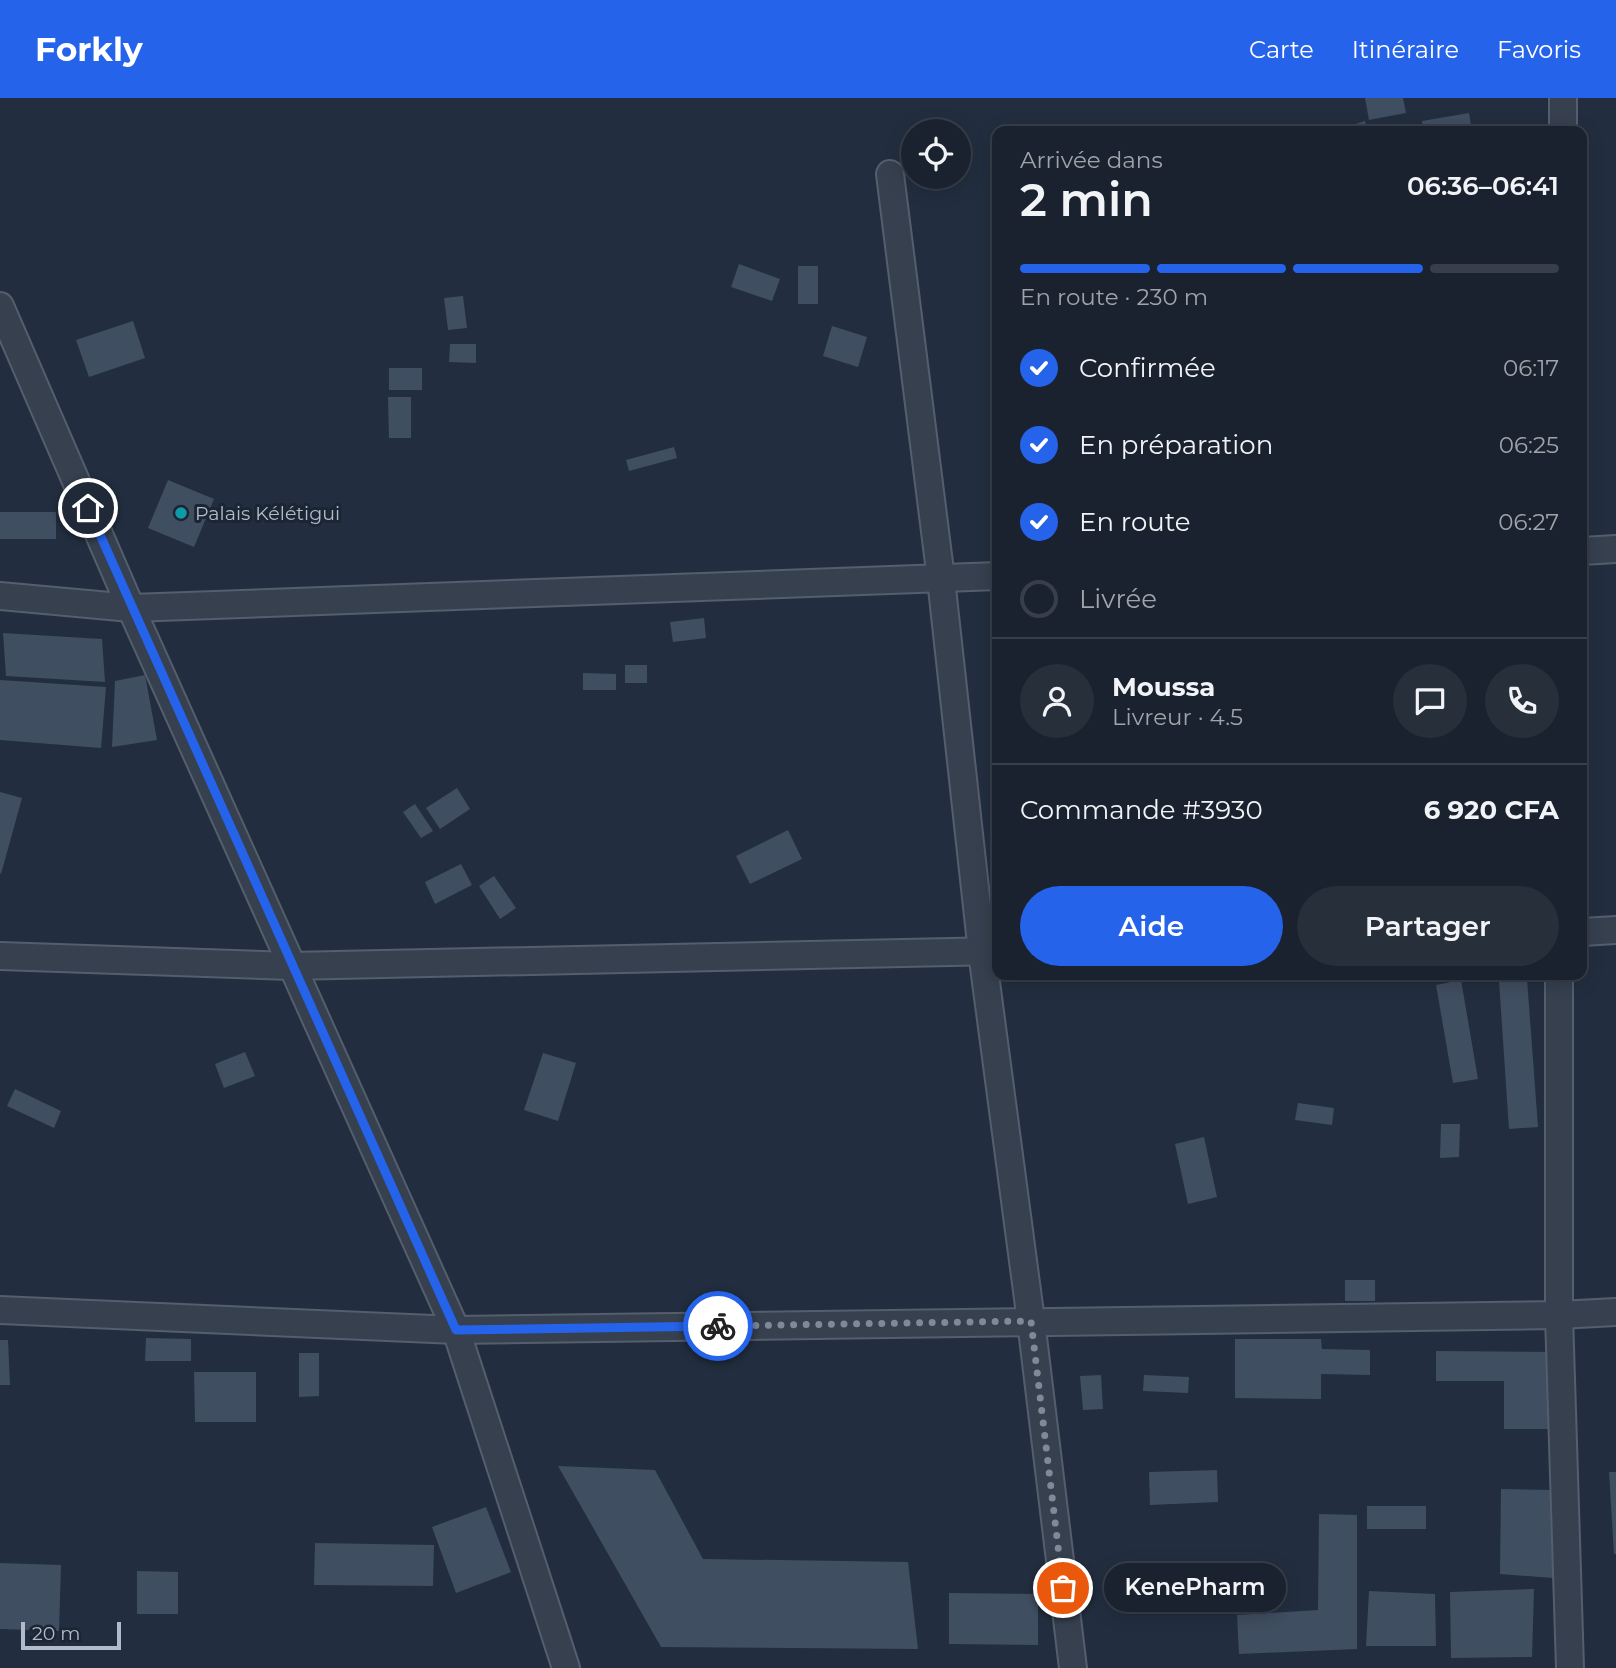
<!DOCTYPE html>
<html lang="fr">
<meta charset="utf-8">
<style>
:root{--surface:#1a222f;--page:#272f3b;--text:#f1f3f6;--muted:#9fa4aa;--line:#383f4b;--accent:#2563eb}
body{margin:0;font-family:Montserrat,sans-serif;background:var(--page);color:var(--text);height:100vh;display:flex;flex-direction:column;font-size:26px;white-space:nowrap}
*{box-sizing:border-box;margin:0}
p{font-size:23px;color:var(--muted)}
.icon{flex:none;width:38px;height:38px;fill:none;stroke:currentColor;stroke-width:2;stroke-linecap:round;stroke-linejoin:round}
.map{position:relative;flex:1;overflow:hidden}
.panel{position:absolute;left:992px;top:28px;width:595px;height:854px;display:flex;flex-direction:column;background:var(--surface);border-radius:14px;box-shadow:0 4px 18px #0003,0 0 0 2px var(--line)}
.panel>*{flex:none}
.buttons{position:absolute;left:901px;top:21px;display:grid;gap:14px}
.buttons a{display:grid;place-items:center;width:70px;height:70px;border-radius:50%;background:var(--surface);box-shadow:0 4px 18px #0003,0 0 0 2px var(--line);font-size:35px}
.scale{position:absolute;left:21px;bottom:18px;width:100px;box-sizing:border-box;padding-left:7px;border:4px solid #b1bbca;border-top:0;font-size:19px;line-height:24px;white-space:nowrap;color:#b1bbca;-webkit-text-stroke:5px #1b2533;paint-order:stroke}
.pin{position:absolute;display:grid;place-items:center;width:60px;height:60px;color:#fff;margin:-30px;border:4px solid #fff;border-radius:50%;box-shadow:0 2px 7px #0007}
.courier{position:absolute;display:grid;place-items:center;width:70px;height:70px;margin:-35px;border:5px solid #2563eb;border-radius:50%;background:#fff;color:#222;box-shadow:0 2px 9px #0007}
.bubble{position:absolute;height:49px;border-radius:24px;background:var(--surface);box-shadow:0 4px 18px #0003,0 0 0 2px var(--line);font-size:23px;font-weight:600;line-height:49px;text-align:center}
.head em{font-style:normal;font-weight:600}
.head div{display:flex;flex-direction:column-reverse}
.head{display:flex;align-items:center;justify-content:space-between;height:119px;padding:0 28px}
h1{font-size:46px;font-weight:600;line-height:52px}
.bar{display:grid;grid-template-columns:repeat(4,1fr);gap:10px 7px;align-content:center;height:84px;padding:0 28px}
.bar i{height:9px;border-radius:5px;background:var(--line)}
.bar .selected{background:var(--accent)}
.bar p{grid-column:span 4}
.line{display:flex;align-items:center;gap:18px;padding:0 28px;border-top:2px solid var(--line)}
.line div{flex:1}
.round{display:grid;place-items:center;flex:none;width:74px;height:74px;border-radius:37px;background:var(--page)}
ol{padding:0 28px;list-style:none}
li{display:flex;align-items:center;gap:21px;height:77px}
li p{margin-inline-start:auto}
li .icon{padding:7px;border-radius:50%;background:var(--accent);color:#fff;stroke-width:4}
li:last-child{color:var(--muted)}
li i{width:38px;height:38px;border:4px solid var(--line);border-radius:50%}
.cta{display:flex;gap:14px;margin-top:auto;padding:14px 28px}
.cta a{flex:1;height:80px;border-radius:42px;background:var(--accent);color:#fff;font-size:28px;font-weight:600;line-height:80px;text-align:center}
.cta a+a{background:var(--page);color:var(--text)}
header{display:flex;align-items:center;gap:42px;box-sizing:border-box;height:98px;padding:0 35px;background:var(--accent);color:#fff}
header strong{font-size:33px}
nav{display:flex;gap:38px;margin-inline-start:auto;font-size:24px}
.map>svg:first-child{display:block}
</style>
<header>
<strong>Forkly</strong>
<nav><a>Carte</a><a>Itinéraire</a><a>Favoris</a></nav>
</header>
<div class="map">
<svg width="1616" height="1570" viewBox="0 0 1616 1570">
<rect width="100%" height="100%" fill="#222e3f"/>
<g fill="#404e61">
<path d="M1365 0H1403L1406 15 1369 22Z"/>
<path d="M1469 15 1472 33H1423L1422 23Z"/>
<path d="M1365 23 1368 33H1354L1352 27Z"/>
<path d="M739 166 780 181 772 203 731 189Z"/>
<rect x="798" y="168" width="20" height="38"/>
<path d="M463 198 467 230 448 232 444 200Z"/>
<path d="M133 223 145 260 89 279 76 242Z"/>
<path d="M832 228 867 239 858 269 823 258Z"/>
<path d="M450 246H476V265L449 264Z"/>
<rect x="389" y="270" width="33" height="22"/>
<path d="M388 299H411V340H389Z"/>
<path d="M674 349 677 360 629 373 626 362Z"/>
<path d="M168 382 214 401 194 449 148 430Z"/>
<rect x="0" y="414" width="56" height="27"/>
<path d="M704 520 706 540 673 544 670 524Z"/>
<path d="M3 535 102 541 105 584 6 578Z"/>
<rect x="625" y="567" width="22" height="18"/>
<path d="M583 575 616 576V592H583Z"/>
<path d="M145 577 157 642 112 649 115 583Z"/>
<path d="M0 582 106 589 101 650 0 642Z"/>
<path d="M457 690 470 711 440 731 426 710Z"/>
<path d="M0 694 22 700 1 776 0 775Z"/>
<path d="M415 706 433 733 421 740 403 714Z"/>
<path d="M788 732 802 761 750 786 736 758Z"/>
<path d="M461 766 472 787 435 806 425 784Z"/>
<path d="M494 778 516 810 500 821 479 788Z"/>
<path d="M1527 881 1538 1029 1509 1031 1499 883Z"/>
<path d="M1461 882 1478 981 1453 985 1436 887Z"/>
<path d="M245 954 255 978 224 990 215 966Z"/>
<path d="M543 955 576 965 558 1023 524 1012Z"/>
<path d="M15 991 61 1013 54 1030 7 1008Z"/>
<path d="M1298 1005 1334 1010 1332 1027 1295 1022Z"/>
<path d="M1441 1026H1460L1459 1059 1440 1060Z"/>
<path d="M1204 1039 1217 1099 1188 1106 1175 1046Z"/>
<rect x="1345" y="1182" width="30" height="21"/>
<path d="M146 1240 191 1241V1263H145Z"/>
<path d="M1235 1241H1321L1322 1251 1370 1252V1277L1321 1276V1301L1235 1300Z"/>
<path d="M0 1242H8L10 1287H0Z"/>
<path d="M1436 1253 1557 1254V1331H1504V1283H1436Z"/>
<path d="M299 1255H319V1298L299 1299Z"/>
<path d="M194 1274H256V1324H195Z"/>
<path d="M1101 1277 1103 1311 1083 1312 1080 1278Z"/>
<path d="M1144 1277 1189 1279 1188 1295 1143 1293Z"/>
<path d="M558 1368 655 1372 703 1461 908 1464 918 1551 661 1549Z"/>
<path d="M1217 1372 1218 1404 1150 1407 1149 1374Z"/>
<path d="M1609 1374H1616V1456H1614Z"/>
<path d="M1501 1391 1555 1392 1553 1480 1500 1476Z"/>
<rect x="1367" y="1408" width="59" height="23"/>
<path d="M486 1409 511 1474 456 1495 432 1429Z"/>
<path d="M1319 1416 1357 1417V1551L1239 1556 1237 1517 1318 1512Z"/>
<path d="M315 1445 434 1447 433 1488 314 1487Z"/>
<path d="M0 1465 61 1467 59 1533 0 1531Z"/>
<path d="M137 1473 178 1474V1516H137Z"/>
<path d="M1534 1491 1532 1559 1451 1560 1450 1494Z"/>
<path d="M1369 1493 1435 1496 1436 1548H1366Z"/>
<path d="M949 1495 1038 1496V1547L949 1546Z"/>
</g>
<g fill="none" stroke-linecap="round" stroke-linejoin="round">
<defs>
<g id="street">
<path d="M1563 33V0"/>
<path d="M890 76 941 481 982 854 1031 1223 1073 1570"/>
<path d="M0 208 131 510 456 1232 566 1570"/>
<path d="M1582 453 1616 451"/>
<path d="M0 498 131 510 998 478"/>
<path d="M1582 834 1616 832"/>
<path d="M0 858 291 868 998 853"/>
<path d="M1559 877V1217L1570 1570"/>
<path d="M0 1212 456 1232 1559 1217 1616 1214"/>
</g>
</defs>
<use href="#street" stroke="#545e6d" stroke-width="30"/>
<use href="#street" stroke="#36404f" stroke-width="26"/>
</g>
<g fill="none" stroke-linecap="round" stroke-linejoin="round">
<path stroke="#7f8a99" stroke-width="7" stroke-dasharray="0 12.6" d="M718 1228 1031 1223 1063 1490"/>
<path stroke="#2563eb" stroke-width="9" d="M88 410 456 1232 718 1228"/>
</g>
<circle fill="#0f9aa8" stroke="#1b2533" stroke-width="2.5" cx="181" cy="415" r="7"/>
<g text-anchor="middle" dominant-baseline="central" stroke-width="6" stroke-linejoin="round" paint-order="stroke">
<g font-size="19" fill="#b1bbca" stroke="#1b2533" text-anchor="start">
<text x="195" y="415">Palais Kélétigui</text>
</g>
</g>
</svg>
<div class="buttons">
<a><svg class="icon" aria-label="locate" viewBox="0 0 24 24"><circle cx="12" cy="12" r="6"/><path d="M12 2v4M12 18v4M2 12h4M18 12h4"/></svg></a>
</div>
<div class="scale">20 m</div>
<div class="pin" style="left:1063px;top:1490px;background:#ea580c"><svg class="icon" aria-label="bag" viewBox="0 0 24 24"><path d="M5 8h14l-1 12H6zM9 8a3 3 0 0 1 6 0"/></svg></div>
<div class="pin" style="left:88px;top:410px;background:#1f2937"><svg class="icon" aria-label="home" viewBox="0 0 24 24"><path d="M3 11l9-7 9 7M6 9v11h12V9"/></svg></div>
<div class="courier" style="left:718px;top:1228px"><svg class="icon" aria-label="bike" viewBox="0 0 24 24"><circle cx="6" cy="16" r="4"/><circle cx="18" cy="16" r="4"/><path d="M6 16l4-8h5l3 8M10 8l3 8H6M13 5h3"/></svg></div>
<div class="bubble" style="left:1104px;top:1465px;width:182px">KenePharm</div>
<section class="panel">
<div class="head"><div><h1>2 min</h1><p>Arrivée dans</p></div><em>06:36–06:41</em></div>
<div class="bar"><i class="selected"></i><i class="selected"></i><i class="selected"></i><i></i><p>En route · 230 m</p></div>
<ol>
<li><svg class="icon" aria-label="check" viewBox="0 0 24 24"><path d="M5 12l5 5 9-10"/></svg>Confirmée<p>06:17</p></li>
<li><svg class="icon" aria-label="check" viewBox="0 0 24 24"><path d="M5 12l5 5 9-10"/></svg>En préparation<p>06:25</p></li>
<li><svg class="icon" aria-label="check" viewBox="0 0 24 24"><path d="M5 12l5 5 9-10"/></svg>En route<p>06:27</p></li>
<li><i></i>Livrée</li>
</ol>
<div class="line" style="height:126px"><a class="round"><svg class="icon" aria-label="person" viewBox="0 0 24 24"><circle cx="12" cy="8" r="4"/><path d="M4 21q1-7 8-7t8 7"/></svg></a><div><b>Moussa</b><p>Livreur · 4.5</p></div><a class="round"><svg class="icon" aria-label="chat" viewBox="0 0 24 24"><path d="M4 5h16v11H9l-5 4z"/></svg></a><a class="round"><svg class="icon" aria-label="phone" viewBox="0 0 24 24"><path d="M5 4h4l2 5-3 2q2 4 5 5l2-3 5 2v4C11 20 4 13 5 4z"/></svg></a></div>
<div class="line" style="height:91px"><div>Commande #3930</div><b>6 920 CFA</b></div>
<div class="cta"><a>Aide</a><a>Partager</a></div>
</section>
</div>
